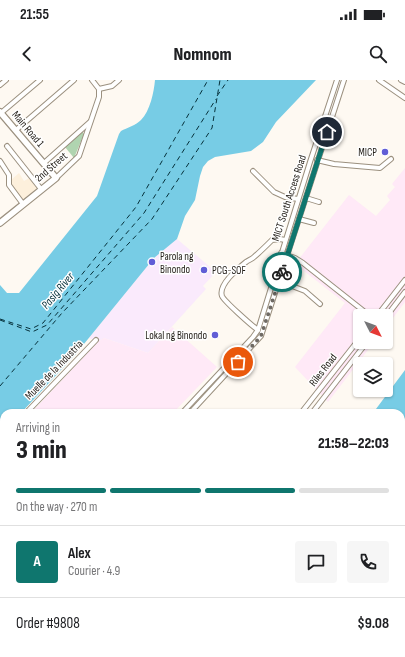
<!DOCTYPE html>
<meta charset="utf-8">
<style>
:root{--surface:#fff;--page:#f6f6f6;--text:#202124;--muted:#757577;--line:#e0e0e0;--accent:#0f766e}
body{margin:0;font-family:"Sofia Sans Condensed",sans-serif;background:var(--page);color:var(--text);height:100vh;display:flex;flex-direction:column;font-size:15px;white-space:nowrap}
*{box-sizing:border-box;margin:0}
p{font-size:13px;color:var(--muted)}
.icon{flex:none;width:22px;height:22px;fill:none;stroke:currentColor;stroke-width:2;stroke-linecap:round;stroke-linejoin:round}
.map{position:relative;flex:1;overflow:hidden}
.panel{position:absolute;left:0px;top:329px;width:405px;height:248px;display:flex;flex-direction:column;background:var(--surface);border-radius:12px 12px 0 0;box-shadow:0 1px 3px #0004}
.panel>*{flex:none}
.needle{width:26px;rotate:132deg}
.fabs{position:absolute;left:353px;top:229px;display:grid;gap:8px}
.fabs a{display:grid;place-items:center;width:40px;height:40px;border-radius:4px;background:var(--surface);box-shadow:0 1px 3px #0004;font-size:20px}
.pin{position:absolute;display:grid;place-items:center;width:34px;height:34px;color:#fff;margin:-17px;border:2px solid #fff;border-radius:50%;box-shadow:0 1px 4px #0007}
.courier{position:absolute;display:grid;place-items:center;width:40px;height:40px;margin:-20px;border:3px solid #0f766e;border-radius:50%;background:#fff;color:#222;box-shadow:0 1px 5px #0007}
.summary em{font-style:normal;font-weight:800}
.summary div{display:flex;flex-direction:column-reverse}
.summary{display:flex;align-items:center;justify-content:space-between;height:68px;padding:0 16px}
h1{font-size:26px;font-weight:800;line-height:30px}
.bar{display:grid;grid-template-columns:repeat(4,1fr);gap:6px 4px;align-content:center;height:48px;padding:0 16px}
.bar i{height:5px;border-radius:3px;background:var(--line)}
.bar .on{background:var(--accent)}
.bar p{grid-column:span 4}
.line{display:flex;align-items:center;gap:10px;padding:0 16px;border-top:1px solid var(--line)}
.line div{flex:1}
.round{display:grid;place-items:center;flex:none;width:42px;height:42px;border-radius:4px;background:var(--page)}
.status{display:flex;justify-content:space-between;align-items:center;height:28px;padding:0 20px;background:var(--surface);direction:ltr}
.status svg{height:11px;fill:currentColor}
header{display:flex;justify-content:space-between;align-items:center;height:52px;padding:0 16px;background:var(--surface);font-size:18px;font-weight:800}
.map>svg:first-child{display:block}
</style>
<div class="status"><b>21:55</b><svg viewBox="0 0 49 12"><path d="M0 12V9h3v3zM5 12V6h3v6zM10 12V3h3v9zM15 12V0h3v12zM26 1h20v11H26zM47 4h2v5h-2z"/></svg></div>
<header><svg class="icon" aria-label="back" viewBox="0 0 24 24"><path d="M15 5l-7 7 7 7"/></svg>Nomnom<svg class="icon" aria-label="search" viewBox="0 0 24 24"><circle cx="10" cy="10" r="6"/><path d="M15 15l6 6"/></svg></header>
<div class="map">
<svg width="405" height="577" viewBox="0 0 405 577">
<rect width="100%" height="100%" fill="#fef9f2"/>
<path fill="#faeafc" d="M177 159 216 192 203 206 206 209 205 210 148 273 104 258 98 262 89 258 154 178Z"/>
<g fill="#ffe9f7">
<path d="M405 88V222L386 247V236H360V262H374L328 322 295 287 345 223 295 184 349 115 376 136 390 120 387 116 395 107 392 104Z"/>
<path d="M172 247 217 287 173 333H31L98 262 104 258 148 273Z"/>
<path d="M4 362V430L0 426V366Z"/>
</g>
<path fill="#fdf0dc" d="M19 93 24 101 31 97 40 109 22 122 12 107 11 100Z"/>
<path fill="#b0d4b0" d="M82 51 84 54 74 78 65 67Z"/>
<g fill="#77cce5">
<path d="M155 0H316L276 42 263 62 251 71 215 77 208 81 203 87 200 96 195 120 185 136 177 159 154 178 75 275 21 333H4V351L0 355V205L7 213H19L97 116 119 54 121 51C127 48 136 45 141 40 150 31 154 12 155 0Z"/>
<path d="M405 290V381L401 378V333H373Z"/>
</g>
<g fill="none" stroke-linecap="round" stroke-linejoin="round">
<g stroke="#06313b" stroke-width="1" stroke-dasharray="5 4" stroke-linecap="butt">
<path d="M217 16 228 0"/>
<path d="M0 239 31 249 43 243 136 127 208 0"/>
<path d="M0 240 32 252 47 245 144 133 216 19"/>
<path d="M0 306 62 233 152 139 212 48 220 0"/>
</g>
<defs>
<g id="street">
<path d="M92 0 99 9"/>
<path d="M379 0 405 18"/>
<path d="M401 0 405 2"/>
<path d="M0 5 6 0"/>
<path d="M99 9 112 6 119 0"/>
<path d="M1 33 40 0"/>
<path d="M16 50 74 0"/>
<path d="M7 66 41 109"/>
<path d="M317 80 334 84 380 88 391 79"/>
<path d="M0 81 9 95V105L23 124"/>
<path d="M44 83 90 42"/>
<path d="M253 91 274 112 285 117 298 119"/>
<path d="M56 98 79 76 99 17V9"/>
<path d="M306 118 319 122"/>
<path d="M299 139 314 143"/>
<path d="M281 173 295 178 303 183 370 236"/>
<path d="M279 201 305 211 320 224"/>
<path d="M377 236 405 200"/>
<path d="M386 237 405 212"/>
<path d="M258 250C251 245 224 221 222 216 218 205 238 188 246 182 249 180 252 179 254 177 260 172 266 166 272 160L280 159 285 160"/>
<path d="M26 333 96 260"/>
<path d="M182 333 253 257 258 250 310 82 337 0"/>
<path d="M190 333 261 256 344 0"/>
<path d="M301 333 360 258"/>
<path d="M312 333 367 262"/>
<path d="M0 361 4 357"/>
<path d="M401 488 404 482"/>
<path d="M0 491H4"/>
<path d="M401 511 405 503"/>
<path d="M401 535 405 527"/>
<path d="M401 559 405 551"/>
<path d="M401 564 405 567"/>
<path d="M359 573 367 577"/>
<path d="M22 577V573"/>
<path d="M53 577 54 573"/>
<path d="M205 577 208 573"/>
<path d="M230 577 233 573"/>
<path d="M291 577 293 573"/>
<path d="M343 577 345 573"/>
<path d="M355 577 357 573"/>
<path d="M379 577 381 573"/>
<path d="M391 577 393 573"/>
<path d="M403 577 405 573"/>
</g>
<g id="secondary">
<path d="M0 32 56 98 0 143"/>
<path d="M0 429 4 433"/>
<path d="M0 437 4 441"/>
<path d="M0 536H4"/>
<path d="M0 546H4"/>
<path d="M152 573V577"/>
<path d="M252 573 257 577"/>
<path d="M265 573 270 577"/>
<path d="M308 577 311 573"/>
<path d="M317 577 320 573"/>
</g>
<g id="highway">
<path d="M401 465 405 468"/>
<path d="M0 467 4 468"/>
<path d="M0 477 4 478"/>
<path d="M401 480 405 483"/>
</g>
</defs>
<use href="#street" stroke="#9b907f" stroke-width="6"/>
<use href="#secondary" stroke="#9b907f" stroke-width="8"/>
<use href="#highway" stroke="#9b907f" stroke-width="9"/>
<use href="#street" stroke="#fff" stroke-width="4"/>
<use href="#secondary" stroke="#fff" stroke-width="5.5"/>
<use href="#highway" stroke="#fff" stroke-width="7"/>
</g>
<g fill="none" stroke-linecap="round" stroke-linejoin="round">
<path stroke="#6f6a64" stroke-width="4" stroke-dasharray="0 7.2" d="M238 282 261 256 282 192"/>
<path stroke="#0f766e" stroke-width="5" d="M282 192 327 52"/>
</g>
<g fill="#605dd6" stroke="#fff" stroke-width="1.5">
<circle cx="385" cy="72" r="4"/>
<circle cx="152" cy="182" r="4"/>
<circle cx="204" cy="190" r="4"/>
<circle cx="215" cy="255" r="4"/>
</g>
<g text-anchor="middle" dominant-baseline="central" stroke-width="3" stroke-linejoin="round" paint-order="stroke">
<g font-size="11" fill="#221d17" stroke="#fff">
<text transform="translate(28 49) rotate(50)">Main Road 1</text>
<text transform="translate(51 87) rotate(-41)">2nd Street</text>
<text transform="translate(289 118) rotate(-72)">MICT South Access Road</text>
<text transform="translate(54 290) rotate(-46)">Muelle de la Industria</text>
<text transform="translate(323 290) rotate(-52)">Riles Road</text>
</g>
<g font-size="11" fill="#221d17" stroke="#fff" text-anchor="end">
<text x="377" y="72">MICP</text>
<text x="160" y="176" text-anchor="start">Parola ng<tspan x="160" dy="13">Binondo</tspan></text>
<text x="212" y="190" text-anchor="start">PCG-SOF</text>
<text x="207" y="255">Lokal ng Binondo</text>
</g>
<g font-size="12" font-style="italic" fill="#06313b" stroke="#fff">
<text transform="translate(58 211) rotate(-50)">Pasig River</text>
</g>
</g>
</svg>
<div class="fabs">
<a><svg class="needle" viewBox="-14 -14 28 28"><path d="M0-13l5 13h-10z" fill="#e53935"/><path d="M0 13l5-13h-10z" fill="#757577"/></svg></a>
<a><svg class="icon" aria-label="layers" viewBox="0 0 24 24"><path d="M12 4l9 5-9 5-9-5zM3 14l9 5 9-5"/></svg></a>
</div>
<div class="pin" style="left:238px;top:282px;background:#ea580c"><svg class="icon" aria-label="bag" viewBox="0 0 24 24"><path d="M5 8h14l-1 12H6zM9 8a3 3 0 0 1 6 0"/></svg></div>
<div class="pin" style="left:327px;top:52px;background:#1f2937"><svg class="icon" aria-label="home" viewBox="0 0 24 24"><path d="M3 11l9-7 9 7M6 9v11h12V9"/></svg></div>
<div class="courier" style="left:282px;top:192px"><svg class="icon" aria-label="bike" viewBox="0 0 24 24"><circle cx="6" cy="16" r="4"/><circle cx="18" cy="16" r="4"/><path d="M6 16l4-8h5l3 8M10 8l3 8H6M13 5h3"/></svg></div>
<section class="panel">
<div class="summary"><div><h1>3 min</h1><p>Arriving in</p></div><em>21:58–22:03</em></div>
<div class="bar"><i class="on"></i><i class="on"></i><i class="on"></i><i></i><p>On the way · 270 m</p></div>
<div class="line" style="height:72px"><b class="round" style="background:var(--accent);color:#fff">A</b><div><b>Alex</b><p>Courier · 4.9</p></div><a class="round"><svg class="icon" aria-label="chat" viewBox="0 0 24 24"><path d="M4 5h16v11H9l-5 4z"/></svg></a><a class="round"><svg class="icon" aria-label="phone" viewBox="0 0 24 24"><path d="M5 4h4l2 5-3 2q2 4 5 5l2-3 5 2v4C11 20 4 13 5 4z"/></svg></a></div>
<div class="line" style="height:52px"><div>Order #9808</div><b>$9.08</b></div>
</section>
</div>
